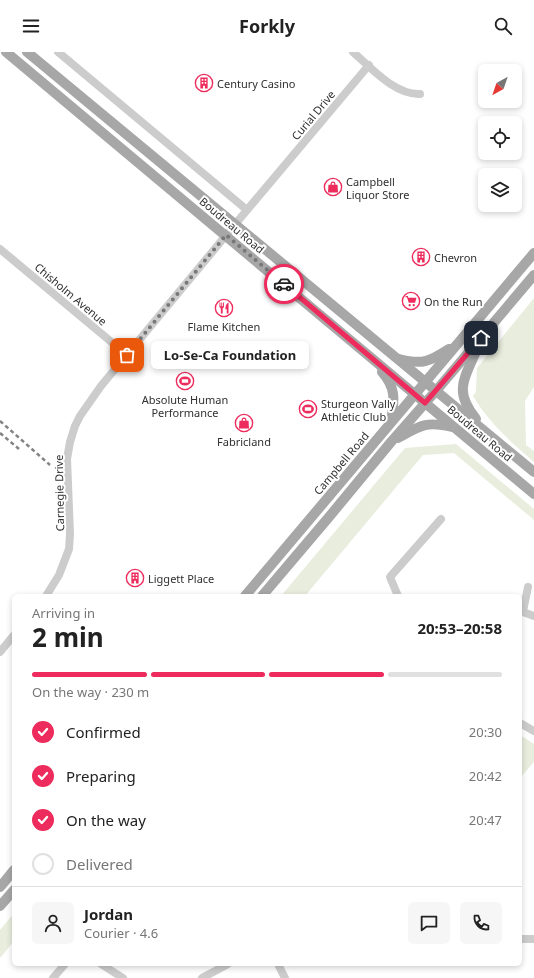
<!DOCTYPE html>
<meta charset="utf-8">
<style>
:root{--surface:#fff;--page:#f6f6f6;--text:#222;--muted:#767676;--line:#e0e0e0;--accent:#ed2b5c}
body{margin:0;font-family:"Noto Sans",sans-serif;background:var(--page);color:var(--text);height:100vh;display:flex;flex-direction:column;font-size:15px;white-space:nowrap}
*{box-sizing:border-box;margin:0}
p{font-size:13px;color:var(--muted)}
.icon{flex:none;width:22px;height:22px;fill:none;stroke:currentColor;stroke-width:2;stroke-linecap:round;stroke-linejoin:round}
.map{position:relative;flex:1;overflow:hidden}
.side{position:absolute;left:12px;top:542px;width:510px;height:372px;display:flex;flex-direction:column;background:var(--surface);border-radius:6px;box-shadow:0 2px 6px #0003}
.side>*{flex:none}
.needle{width:26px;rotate:220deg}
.buttons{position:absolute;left:478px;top:12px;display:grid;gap:8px}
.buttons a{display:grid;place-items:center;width:44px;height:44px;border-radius:6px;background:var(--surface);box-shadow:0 2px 6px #0003;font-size:20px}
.pin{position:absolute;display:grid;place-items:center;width:34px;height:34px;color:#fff;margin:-17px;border-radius:8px;box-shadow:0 2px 6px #0006}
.courier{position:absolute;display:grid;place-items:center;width:40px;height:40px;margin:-20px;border:3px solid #ed2b5c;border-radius:50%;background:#fff;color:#222;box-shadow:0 1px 5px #0007}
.bubble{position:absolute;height:28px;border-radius:6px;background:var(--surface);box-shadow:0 2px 6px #0003;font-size:13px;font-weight:700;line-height:28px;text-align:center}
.head em{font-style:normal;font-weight:700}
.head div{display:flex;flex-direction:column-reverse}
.head{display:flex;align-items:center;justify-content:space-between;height:68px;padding:0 20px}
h1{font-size:26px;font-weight:700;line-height:30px}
.bar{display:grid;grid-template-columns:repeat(4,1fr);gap:6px 4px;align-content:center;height:48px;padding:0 20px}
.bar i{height:5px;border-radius:3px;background:var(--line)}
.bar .selected{background:var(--accent)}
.bar p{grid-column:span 4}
.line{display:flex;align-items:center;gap:10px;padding:0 20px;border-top:1px solid var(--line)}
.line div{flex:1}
.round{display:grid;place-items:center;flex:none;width:42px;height:42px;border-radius:6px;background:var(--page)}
ol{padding:0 20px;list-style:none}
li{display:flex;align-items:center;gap:12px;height:44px}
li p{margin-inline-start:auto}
li .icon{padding:4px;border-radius:50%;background:var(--accent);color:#fff;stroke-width:4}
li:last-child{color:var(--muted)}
li i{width:22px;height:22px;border:2px solid var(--line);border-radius:50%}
header{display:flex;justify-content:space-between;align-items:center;height:52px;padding:0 20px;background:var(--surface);font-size:18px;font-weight:700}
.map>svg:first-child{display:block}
</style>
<header><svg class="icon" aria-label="menu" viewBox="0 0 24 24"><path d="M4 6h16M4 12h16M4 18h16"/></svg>Forkly<svg class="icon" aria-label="search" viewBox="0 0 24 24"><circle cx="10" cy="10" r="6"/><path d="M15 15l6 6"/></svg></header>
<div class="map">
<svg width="534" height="926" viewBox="0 0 534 926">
<rect width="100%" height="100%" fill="#fff"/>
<g fill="#e8eddd">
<path d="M534 246V335L525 349 526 393 534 399V410C511 390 489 371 473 344L476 340 477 316Z"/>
<path d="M456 392 534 457V468L454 401 423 403 305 544H281L405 396Z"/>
<path d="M520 683 534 692V710L520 726Z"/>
<path d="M14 861V889L0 906V878Z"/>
</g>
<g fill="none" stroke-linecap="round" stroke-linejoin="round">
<g stroke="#ccc" stroke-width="8">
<path d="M58 0 247 158"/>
<path d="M353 0C371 16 395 43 420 42"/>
<path d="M0 197 127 303"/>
<path d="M46 544 59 523 69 497 70 482 67 407 70 390 75 374 80 364 101 334 247 158 369 13"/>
<path d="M398 544 390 525 441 467"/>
<path d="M520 559 534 564"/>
<path d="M523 559 528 535"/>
<path d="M0 600 14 583"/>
<path d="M520 671 534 679"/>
<path d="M520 887H534"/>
<path d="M101 912 123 926"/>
<path d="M278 912 285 926"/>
<path d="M53 926 65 912"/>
<path d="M202 926 228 912"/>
</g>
<g stroke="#a7a7a7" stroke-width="10">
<path d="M6 0 534 442"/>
<path d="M27 0 534 420"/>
<path d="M399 307C422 313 429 310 449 297"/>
<path d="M382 320C397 337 394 349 391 370"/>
<path d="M476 367C451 336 467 324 479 292"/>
<path d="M398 386C421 373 426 369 453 375"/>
<path d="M245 544 534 201"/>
<path d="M262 544 329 465 391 390 441 333 534 223"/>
<path d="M0 835 14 818"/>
<path d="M0 854 14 838"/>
</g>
<g stroke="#848484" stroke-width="2.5" stroke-dasharray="4 3" stroke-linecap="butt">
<path d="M0 369 50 413"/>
<path d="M0 381 19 397"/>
</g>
</g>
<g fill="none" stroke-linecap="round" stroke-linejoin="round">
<path stroke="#787878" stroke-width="4" stroke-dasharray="0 7.2" d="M127 303 226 183 284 232"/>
<path stroke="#ed2b5c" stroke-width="5" d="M284 232 425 351 481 286"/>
</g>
<defs>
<symbol id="building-ring" viewBox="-11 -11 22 22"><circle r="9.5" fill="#fff" stroke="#ed2b5c" stroke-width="1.5"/><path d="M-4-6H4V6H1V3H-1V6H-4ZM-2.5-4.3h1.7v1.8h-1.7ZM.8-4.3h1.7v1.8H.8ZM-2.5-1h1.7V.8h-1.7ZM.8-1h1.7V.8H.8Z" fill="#ed2b5c"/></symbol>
<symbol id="shop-ring" viewBox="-11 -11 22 22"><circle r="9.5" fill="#fff" stroke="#ed2b5c" stroke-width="1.5"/><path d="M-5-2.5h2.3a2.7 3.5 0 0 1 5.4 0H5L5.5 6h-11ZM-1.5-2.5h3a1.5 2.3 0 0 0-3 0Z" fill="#ed2b5c"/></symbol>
<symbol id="supermarket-ring" viewBox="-11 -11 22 22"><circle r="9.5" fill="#fff" stroke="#ed2b5c" stroke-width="1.5"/><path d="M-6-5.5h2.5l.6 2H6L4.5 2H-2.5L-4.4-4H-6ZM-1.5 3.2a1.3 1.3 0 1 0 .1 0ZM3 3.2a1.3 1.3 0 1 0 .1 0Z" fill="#ed2b5c"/></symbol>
<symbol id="restaurant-ring" viewBox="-11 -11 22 22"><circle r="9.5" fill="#fff" stroke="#ed2b5c" stroke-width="1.5"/><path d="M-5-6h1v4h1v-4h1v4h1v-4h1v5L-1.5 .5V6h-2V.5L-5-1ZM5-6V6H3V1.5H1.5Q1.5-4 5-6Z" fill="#ed2b5c"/></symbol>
<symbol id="stadium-ring" viewBox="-11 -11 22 22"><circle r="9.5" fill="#fff" stroke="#ed2b5c" stroke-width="1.5"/><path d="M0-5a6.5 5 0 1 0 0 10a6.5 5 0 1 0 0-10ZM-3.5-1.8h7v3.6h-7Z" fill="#ed2b5c"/></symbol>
</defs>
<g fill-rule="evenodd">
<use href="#building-ring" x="194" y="21" width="20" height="20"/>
<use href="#shop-ring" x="323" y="125" width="20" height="20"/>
<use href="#building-ring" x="411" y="195" width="20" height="20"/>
<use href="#supermarket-ring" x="401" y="239" width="20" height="20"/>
<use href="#restaurant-ring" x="214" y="246" width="20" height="20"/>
<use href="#stadium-ring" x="175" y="319" width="20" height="20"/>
<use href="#stadium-ring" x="298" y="347" width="20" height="20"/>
<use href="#shop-ring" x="234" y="361" width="20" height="20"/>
<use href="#building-ring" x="125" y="516" width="20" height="20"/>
</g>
<g text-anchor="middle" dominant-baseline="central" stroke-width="4" stroke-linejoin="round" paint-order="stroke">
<g font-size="11" fill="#2f2f2f" stroke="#fff" text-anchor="start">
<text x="217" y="31">Century Casino</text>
<text x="346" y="129">Campbell<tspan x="346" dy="13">Liquor Store</tspan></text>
<text x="434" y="205">Chevron</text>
<text x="424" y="249">On the Run</text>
<text x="224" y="274" text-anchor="middle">Flame Kitchen</text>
<text x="185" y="347" text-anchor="middle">Absolute Human<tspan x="185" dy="13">Performance</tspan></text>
<text x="321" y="351">Sturgeon Vally<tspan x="321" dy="13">Athletic Club</tspan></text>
<text x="244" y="389" text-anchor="middle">Fabricland</text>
<text x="148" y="526">Liggett Place</text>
</g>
<g font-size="11" fill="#2f2f2f" stroke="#fff">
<text transform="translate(313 63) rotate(-50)">Curial Drive</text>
<text transform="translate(232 173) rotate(40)">Boudreau Road</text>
<text transform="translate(71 242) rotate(40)">Chisholm Avenue</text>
<text transform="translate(480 381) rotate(40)">Boudreau Road</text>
<text transform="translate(341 411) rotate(-50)">Campbell Road</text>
<text transform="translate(59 441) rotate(-91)">Carnegie Drive</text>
</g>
</g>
</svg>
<div class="buttons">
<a><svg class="needle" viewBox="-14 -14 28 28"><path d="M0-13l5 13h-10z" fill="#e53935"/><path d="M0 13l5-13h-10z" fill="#767676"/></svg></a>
<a><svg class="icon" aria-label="locate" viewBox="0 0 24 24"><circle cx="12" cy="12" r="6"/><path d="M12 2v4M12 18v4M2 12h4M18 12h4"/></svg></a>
<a><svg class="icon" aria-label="layers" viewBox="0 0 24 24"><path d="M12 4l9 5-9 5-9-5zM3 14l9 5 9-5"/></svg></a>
</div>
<div class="pin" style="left:127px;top:303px;background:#ea580c"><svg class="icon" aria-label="bag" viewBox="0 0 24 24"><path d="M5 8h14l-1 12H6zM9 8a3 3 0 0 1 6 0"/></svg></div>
<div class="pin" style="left:481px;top:286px;background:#1f2937"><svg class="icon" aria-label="home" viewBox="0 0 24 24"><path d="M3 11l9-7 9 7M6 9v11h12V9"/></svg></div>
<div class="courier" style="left:284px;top:232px"><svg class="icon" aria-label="car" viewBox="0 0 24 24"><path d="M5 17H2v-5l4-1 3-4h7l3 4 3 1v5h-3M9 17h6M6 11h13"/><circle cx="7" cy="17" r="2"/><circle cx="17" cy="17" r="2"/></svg></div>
<div class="bubble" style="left:151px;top:289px;width:158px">Lo-Se-Ca Foundation</div>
<section class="side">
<div class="head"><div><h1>2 min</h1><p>Arriving in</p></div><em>20:53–20:58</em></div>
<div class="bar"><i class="selected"></i><i class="selected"></i><i class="selected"></i><i></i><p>On the way · 230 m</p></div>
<ol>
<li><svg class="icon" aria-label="check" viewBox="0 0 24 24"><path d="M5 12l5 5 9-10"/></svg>Confirmed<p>20:30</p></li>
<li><svg class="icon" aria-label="check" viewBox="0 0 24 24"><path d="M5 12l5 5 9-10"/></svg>Preparing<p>20:42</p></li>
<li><svg class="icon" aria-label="check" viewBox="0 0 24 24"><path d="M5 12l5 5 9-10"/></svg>On the way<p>20:47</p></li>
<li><i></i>Delivered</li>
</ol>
<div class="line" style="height:72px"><a class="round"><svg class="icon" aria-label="person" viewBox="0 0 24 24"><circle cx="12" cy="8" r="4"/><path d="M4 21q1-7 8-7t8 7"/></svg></a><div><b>Jordan</b><p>Courier · 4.6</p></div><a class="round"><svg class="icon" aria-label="chat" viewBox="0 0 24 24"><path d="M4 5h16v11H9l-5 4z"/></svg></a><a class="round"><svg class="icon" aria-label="phone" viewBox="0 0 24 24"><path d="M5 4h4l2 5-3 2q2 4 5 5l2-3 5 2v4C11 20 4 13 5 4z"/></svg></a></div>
</section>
</div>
